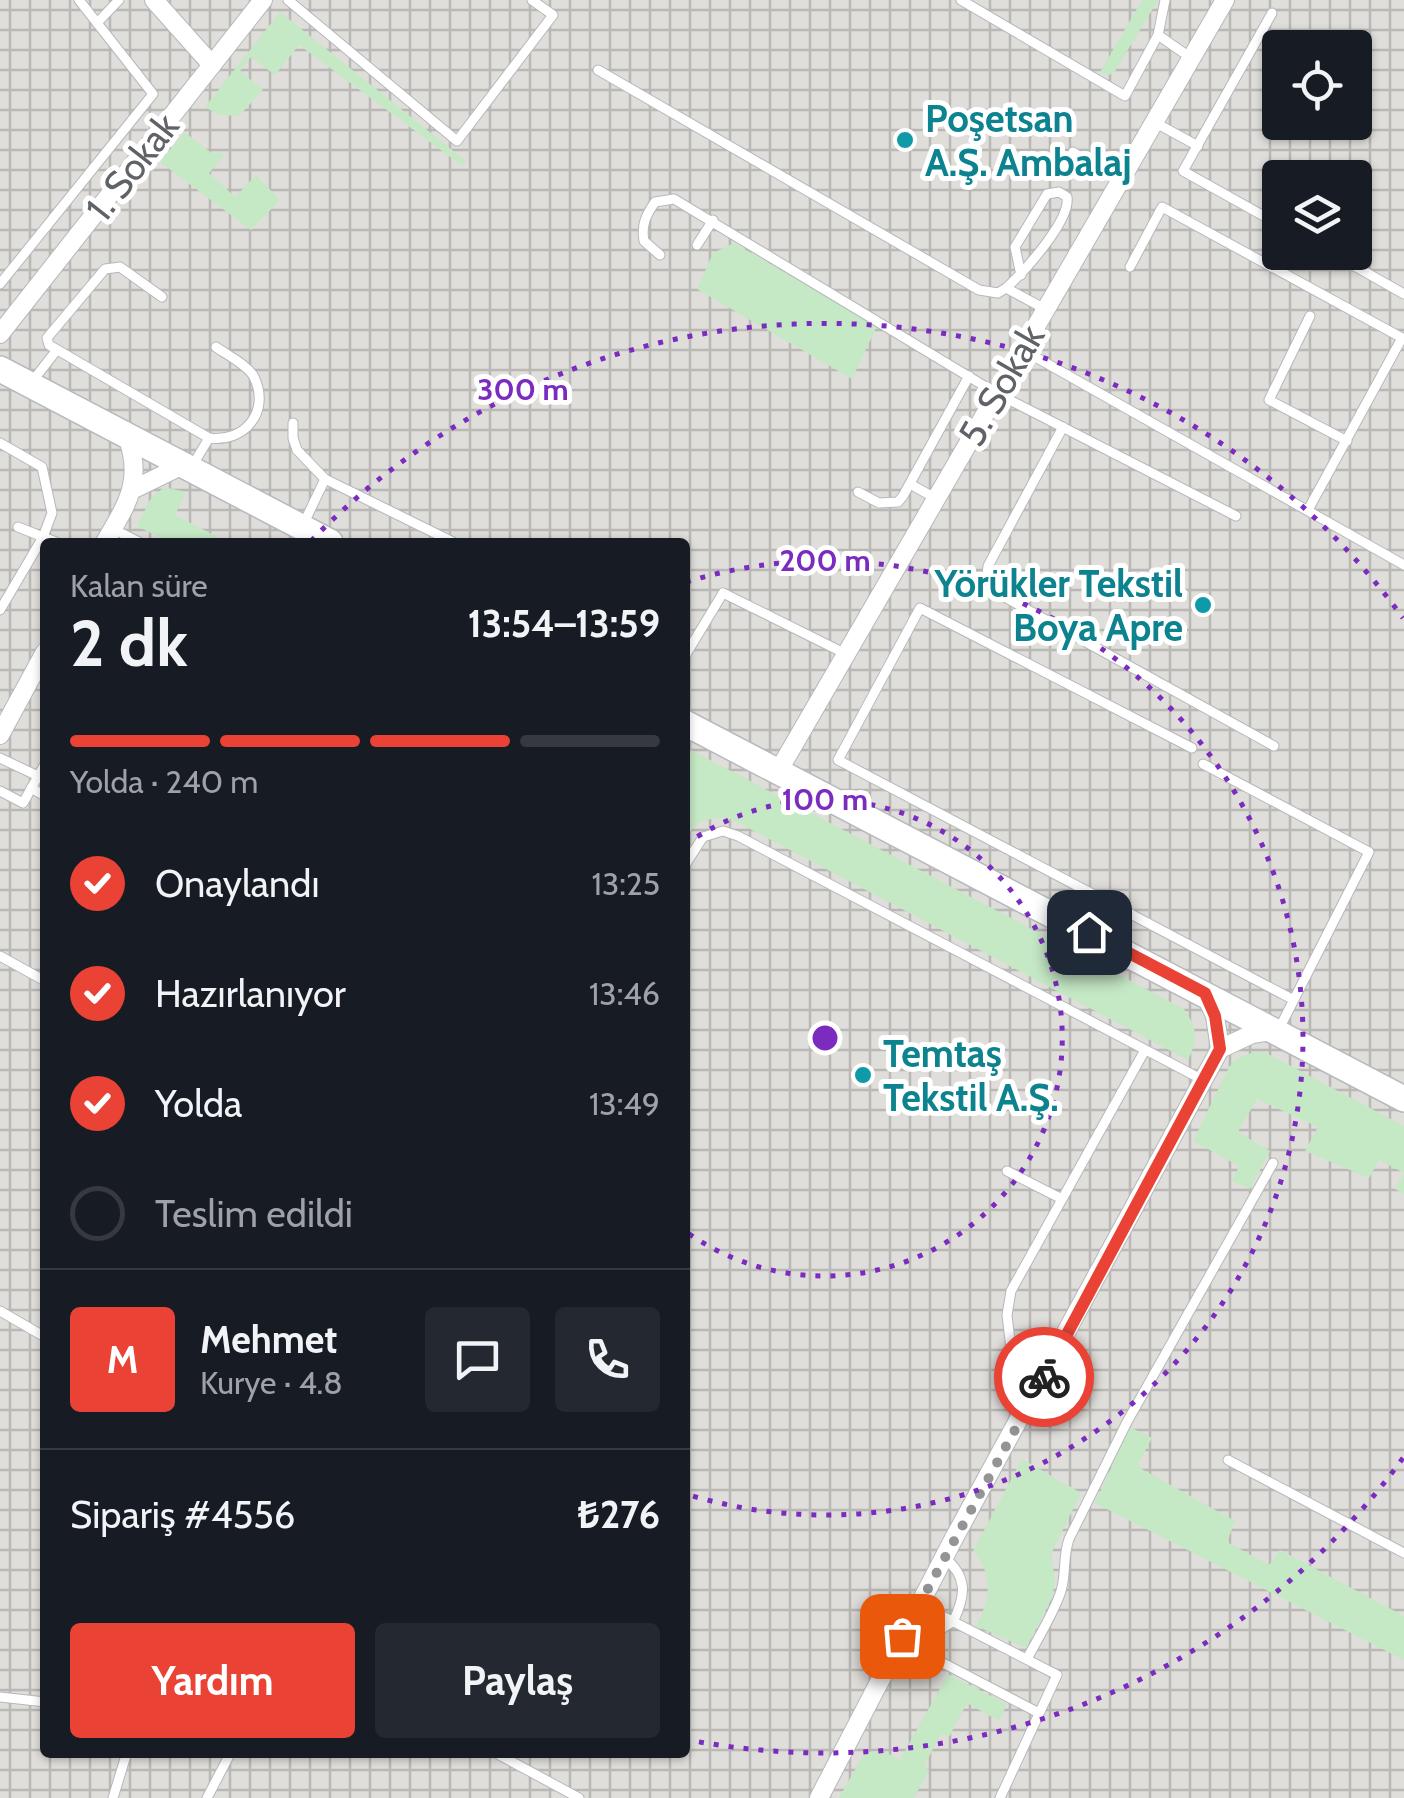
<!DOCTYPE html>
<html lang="tr">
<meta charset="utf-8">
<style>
:root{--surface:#171b24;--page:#242831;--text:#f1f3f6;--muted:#9ea1a6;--line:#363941;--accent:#ea4335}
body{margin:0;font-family:Cabin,sans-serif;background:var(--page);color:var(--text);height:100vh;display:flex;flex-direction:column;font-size:38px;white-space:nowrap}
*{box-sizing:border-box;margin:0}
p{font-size:32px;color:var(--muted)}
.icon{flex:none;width:55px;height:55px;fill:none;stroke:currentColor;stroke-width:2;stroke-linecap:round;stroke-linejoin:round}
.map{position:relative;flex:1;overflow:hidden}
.sheet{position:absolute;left:40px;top:538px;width:650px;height:1220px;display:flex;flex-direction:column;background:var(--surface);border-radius:10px;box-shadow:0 2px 8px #0004}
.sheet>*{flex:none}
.controls{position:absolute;left:1262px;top:30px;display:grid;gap:20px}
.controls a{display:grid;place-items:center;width:110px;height:110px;border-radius:10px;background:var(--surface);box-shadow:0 2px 8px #0004;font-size:50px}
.pin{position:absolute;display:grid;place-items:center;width:85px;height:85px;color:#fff;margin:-42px;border-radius:20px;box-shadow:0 5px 15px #0006}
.courier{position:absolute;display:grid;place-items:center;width:100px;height:100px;margin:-50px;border:8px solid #ea4335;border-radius:50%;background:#fff;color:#222;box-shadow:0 2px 12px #0007}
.headline em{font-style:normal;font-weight:800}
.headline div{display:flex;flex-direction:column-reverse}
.headline{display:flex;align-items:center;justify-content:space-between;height:170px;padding:0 30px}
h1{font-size:65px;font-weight:800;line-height:75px}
.bar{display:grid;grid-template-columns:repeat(4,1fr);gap:15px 10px;align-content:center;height:120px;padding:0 30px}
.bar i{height:12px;border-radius:8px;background:var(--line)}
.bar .active{background:var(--accent)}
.bar p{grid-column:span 4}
.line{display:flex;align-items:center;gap:25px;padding:0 30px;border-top:2px solid var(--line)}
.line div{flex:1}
.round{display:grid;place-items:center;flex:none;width:105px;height:105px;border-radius:10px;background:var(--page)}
ol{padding:0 30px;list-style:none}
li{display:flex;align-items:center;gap:30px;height:110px}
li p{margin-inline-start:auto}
li .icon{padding:10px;border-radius:50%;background:var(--accent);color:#fff;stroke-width:4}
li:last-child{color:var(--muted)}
li i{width:55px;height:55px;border:5px solid var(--line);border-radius:50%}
.action{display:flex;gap:20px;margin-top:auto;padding:20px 30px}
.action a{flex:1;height:115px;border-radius:10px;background:var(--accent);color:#fff;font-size:40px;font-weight:800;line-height:115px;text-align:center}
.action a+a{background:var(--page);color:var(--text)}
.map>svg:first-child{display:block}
</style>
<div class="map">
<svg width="1404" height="1798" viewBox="0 0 1404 1798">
<defs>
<pattern id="industrial-grid" width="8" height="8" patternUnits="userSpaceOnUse" patternTransform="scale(2.5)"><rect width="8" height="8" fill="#e0deda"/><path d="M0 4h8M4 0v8" fill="none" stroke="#b9b8b5"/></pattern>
</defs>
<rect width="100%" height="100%" fill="#f1efe8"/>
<path fill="url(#industrial-grid)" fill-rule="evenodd" d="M0 0H1404V1798H0ZM1280 48H1355V122H1280ZM1280 178H1355V252H1280ZM45 542H685V1752H45Z"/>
<g fill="#c5e8c5">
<path d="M1142 0H1158L1114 73 1109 75 1100 72Z"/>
<path d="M280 12 467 162 461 165 299 45 275 75 251 57 240 71 263 90 239 116 219 115 205 107Z"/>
<path d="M184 132 213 154 220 152 224 156 209 173 235 197 256 175 280 200 251 230 160 162Z"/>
<path d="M734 243 877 326 852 379 697 289 713 253Z"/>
<path d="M164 487 186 492 175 515 227 542H169L137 526 150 500Z"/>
<path d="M691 750 1184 1009C1198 1029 1198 1039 1188 1060L733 820C713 815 695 820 685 839V761Z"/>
<path d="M1256 1051 1268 1054 1404 1126V1194L1395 1189 1404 1173 1379 1160 1369 1178 1305 1151 1318 1127 1257 1099 1238 1132 1270 1151 1250 1189 1232 1181 1239 1166 1193 1141 1229 1067 1236 1059Z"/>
<path d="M1130 1427 1152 1438 1139 1462 1140 1468 1235 1521 1227 1542 1269 1565 1280 1550 1404 1616V1660L1095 1503Z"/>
<path d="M1022 1459 1081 1493 1051 1554 1055 1581 1052 1598 1026 1648 976 1626C990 1601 994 1574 973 1551Z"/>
<path d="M948 1674 1007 1704 999 1721 967 1703 949 1737 941 1734 924 1766 929 1770 914 1798H839L865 1752 883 1751 900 1760Z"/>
</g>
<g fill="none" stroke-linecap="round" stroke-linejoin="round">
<defs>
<g id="lane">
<path d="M288 0 457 141 553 15 532 0"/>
<path d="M961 0 1125 96 1158 35 1165 0"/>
<path d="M1272 13 1183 171 1280 225"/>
<path d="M97 23 119 0"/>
<path d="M1158 35 1191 58"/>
<path d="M598 70 979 290 998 293 1006 288 1045 309"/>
<path d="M1154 122 1198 146"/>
<path d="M1073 152 1119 182"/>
<path d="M697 245 713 220"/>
<path d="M1330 252 1404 294"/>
<path d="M660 255 644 241C641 225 646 215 655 202L674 199 996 393 1236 516"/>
<path d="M1130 267 1162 207 1404 339"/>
<path d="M0 284 153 94 79 0"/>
<path d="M1006 288C1024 272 1071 220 1067 197L1059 192 1047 194 1015 247 1021 275"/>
<path d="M162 297 120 267 105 269 47 338 49 345 209 438C244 443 271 412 254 377 248 365 227 355 216 347"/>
<path d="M1310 316 1269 400 1347 441"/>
<path d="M1023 350 1404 565"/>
<path d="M31 383 56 351"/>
<path d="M293 423V438L297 450 325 479 453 542"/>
<path d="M1063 427 988 566 986 583 990 589 1274 746"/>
<path d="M0 443 42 467 52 513 43 537 56 542"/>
<path d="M191 468 209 438"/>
<path d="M910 484 935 498"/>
<path d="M858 492 879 503 898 502 903 496 969 376"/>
<path d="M1308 510 1402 338"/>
<path d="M303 525 325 479"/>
<path d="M113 529 139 542"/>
<path d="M0 610 43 537 18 527"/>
<path d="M685 656 723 593 846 654"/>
<path d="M1192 748 920 608 838 760 1292 999"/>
<path d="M0 758 38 776"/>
<path d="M1203 764 1369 852 1279 1029"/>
<path d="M31 788 45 796"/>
<path d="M0 791 23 803 45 764"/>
<path d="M685 865 703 837 723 831 738 836 1203 1080"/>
<path d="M0 956 45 981"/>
<path d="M1007 1171 1062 1199"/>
<path d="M0 1311 45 1337"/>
<path d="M1035 1387 1012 1357 1007 1315 1011 1291 1145 1050"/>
<path d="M1228 1460 1404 1553"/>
<path d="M944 1557C968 1577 966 1595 953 1622 938 1629 933 1637 934 1655L943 1663 1039 1713"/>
<path d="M919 1604 1057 1675 1000 1798"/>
<path d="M1027 1659C1038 1638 1052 1616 1060 1594 1067 1576 1062 1559 1069 1539L1127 1422 1273 1163"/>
<path d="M0 1697 45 1702"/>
<path d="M494 1752 579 1798"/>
<path d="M113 1798 127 1752"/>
<path d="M207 1798 231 1752"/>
</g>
<g id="street">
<path d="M154 0 212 65"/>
<path d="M0 334 263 0"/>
<path d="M134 489 181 466"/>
<path d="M105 542C126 506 143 482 128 439"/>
<path d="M0 735 45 652"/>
<path d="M779 770 1225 0"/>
<path d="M1205 994 1215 1016 1220 1049 1252 1034 1272 1031"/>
<path d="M819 1798 953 1540 1220 1049"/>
</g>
<g id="secondary">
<path d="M0 369 330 542"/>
<path d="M685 723 1404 1099"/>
</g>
</defs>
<use href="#lane" stroke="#b5b8bc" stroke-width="11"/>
<use href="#street" stroke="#b5b8bc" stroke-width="20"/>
<use href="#secondary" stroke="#b6babf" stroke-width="28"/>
<use href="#lane" stroke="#fff" stroke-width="9"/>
<use href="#street" stroke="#fff" stroke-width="18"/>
<use href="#secondary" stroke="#fff" stroke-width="25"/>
</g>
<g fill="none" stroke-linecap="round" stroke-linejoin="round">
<path stroke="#929495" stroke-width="10" stroke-dasharray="0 18" d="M902 1636 1044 1377"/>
<path stroke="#ea4335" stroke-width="12" d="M1044 1377 1220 1049 1215 1016 1205 993 1089 932"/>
</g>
<g fill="none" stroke="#7b2cbf" stroke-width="5" stroke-dasharray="5 10">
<path d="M685 845A238 238 0 1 1 685 1231"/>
<path d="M686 582A477 477 0 1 1 686 1494"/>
<path d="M1403 1458A715 715 0 0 1 689 1740M311 541A715 715 0 0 1 1403 618"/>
</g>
<g fill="#0f9aa8" stroke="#fff" stroke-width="4">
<circle cx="905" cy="140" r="10"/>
<circle cx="1203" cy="605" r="10"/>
<circle cx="863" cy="1075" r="10"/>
</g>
<g text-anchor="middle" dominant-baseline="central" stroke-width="10" stroke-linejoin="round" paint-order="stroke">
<g font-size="38" font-weight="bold" fill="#0d838f" stroke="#fff" text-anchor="start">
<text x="925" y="118">Poşetsan<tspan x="925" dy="44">A.Ş. Ambalaj</tspan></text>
<text x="1183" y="583" text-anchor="end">Yörükler Tekstil<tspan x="1183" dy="44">Boya Apre</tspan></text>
<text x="883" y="1053">Temtaş<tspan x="883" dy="44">Tekstil A.Ş.</tspan></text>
</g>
<g font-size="38" fill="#5f6368" stroke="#fff">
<text transform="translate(132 167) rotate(-52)">1. Sokak</text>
<text transform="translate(1001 385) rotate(-60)">5. Sokak</text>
</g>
</g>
<circle cx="825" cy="1038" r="15" fill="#7b2cbf" stroke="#fff" stroke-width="5"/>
<g font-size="30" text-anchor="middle" font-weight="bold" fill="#7b2cbf" stroke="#fff" stroke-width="10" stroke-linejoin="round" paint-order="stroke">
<text x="523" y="400">300 m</text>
<text x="825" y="571">200 m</text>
<text x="825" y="810">100 m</text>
</g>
</svg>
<div class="controls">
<a><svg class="icon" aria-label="locate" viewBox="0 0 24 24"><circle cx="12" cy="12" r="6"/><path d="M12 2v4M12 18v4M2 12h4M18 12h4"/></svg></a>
<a><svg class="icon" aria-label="layers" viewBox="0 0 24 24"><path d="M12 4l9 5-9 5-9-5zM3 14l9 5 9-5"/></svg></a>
</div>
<div class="pin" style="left:902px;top:1636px;background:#ea580c"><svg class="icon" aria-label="bag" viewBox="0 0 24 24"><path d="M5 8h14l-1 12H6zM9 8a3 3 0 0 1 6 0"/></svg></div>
<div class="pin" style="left:1089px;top:932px;background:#1f2937"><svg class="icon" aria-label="home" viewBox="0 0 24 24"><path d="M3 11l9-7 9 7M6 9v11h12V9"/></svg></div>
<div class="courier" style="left:1044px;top:1377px"><svg class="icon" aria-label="bike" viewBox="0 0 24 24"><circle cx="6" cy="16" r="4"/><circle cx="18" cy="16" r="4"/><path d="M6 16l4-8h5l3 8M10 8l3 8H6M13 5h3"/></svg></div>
<section class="sheet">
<div class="headline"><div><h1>2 dk</h1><p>Kalan süre</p></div><em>13:54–13:59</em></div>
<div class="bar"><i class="active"></i><i class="active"></i><i class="active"></i><i></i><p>Yolda · 240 m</p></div>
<ol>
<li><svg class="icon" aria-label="check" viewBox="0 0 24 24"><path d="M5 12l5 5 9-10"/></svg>Onaylandı<p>13:25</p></li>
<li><svg class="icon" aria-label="check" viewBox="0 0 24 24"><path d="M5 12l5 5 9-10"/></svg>Hazırlanıyor<p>13:46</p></li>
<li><svg class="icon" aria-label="check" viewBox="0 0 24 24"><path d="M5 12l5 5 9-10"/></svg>Yolda<p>13:49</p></li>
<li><i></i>Teslim edildi</li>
</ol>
<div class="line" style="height:180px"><b class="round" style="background:var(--accent);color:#fff">M</b><div><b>Mehmet</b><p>Kurye · 4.8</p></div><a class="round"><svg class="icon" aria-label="chat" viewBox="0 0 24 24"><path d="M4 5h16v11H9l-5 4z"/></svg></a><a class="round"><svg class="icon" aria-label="phone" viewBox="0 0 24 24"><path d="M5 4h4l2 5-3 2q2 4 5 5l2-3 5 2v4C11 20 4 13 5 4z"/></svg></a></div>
<div class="line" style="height:130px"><div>Sipariş #4556</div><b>₺276</b></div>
<div class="action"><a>Yardım</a><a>Paylaş</a></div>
</section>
</div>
